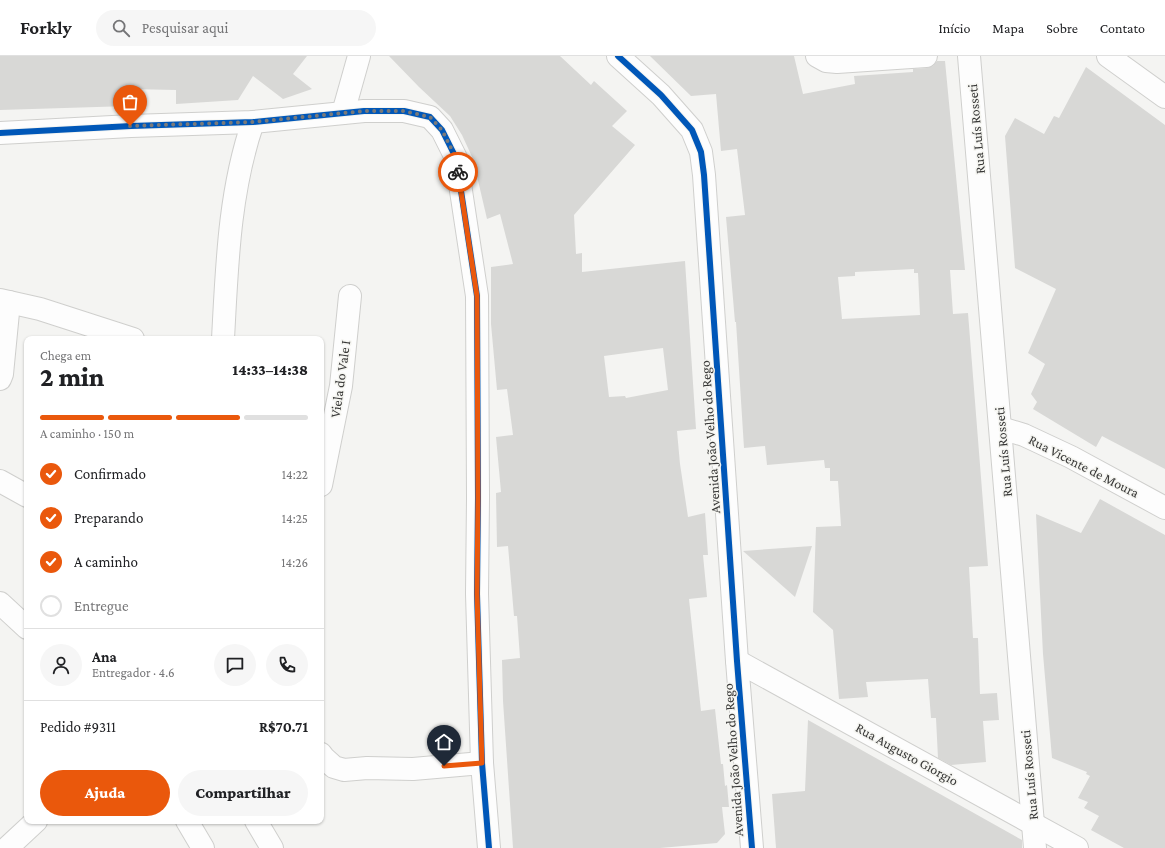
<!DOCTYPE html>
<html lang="pt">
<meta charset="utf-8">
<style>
:root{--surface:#fff;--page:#f6f6f6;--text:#202124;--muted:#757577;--line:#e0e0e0;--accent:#ea580c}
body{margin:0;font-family:"Crimson Pro",serif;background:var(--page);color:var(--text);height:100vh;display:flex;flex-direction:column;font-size:15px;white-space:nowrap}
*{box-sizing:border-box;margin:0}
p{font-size:13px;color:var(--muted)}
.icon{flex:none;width:22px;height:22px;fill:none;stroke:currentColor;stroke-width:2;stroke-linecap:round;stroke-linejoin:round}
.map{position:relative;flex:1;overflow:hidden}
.details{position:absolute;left:24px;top:280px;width:300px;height:488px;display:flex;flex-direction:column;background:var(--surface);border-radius:8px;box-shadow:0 1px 3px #0004}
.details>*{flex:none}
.pin{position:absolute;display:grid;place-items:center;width:34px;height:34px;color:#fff;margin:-41px -17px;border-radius:50% 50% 50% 0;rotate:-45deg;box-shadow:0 0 4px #0007}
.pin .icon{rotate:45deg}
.courier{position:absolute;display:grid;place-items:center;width:40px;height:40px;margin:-20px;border:3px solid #ea580c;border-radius:50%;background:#fff;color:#222;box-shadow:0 1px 5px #0007}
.head em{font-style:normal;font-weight:800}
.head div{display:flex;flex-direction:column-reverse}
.head{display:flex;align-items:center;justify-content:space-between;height:68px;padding:0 16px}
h1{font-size:26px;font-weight:800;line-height:30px}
.bar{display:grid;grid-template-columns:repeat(4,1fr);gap:6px 4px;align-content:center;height:48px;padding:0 16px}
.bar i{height:5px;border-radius:3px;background:var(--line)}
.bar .selected{background:var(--accent)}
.bar p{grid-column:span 4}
.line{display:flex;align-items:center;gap:10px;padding:0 16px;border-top:1px solid var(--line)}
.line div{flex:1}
.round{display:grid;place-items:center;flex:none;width:42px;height:42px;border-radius:21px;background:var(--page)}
ol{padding:0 16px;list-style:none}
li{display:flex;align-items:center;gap:12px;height:44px}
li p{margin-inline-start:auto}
li .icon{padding:4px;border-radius:50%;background:var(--accent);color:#fff;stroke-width:4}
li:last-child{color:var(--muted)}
li i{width:22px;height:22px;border:2px solid var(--line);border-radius:50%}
.button{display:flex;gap:8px;margin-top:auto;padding:8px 16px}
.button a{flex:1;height:46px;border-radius:24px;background:var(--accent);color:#fff;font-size:16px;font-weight:800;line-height:46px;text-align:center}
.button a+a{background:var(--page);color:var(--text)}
header{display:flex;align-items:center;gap:24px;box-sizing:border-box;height:56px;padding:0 20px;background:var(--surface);border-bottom:1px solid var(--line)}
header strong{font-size:19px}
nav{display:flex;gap:22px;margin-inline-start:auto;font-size:14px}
.search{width:280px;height:36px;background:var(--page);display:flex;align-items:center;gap:10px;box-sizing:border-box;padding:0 14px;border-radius:22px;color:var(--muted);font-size:15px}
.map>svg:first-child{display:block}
</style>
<header>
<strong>Forkly</strong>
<div class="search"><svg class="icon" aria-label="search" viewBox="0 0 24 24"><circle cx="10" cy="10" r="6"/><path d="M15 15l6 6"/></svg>Pesquisar aqui</div>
<nav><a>Início</a><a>Mapa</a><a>Sobre</a><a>Contato</a></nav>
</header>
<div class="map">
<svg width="1165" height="792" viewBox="0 0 1165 792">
<rect width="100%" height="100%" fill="#f4f4f2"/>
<g fill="#d8d8d6" fill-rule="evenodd">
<path d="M0 0H307L293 18 312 33 283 43 253 20 238 44 176 48V34L129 33V50L0 54Z"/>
<path d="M389 0H560L591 29 594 25 627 55 612 70 635 89 574 159 576 198 582 197V216L685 205 696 373 677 375 680 408 688 461 705 457 708 499H703L707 541 689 543 701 655 715 653 721 708H723L725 730 727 729 729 751H722L725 778 717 787 660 792H513L503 645 502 604 520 602 517 560H514L508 490 497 491 496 437 501 436 496 381 513 379 507 333 497 334 491 268V211L513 208 500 158 487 163 473 103 462 79 450 60 419 31ZM663 292 668 334 626 342 625 340 609 341 604 300Z"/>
<path d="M650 0H794L803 38 855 28 854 20 913 16V13L927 12 933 10 937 5H945L965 214H950L953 258 968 257 988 510 969 511 973 582H978L980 638 997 637 999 664 983 665 986 706 951 709 938 702 936 662H931L928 623 866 626 868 641 839 643 833 574 813 556 816 471 841 470 838 425H830V412H825L824 404 767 409 765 390 744 392 736 266H735L726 161 745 159 737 93 721 95 716 38 691 40ZM914 213V217H918L920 259 842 263 838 221 855 220V216Z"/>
<path d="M1086 11 1165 69V413L1102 380 1096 391 1033 353 1037 346 1031 338 1045 308 1028 297 1056 233 1015 212 1005 80 1015 62 1044 78 1054 60 1059 62Z"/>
<path d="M1100 443 1165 479V792H1124L1091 774 1099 760 1084 752 1088 746 1078 742 1090 720 1086 718 1087 716 1052 702 1043 598 1036 458 1081 477Z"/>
<path d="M812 490 795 541 743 495Z"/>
<path d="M808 664 1022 784V792H776L772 738 805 735Z"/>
</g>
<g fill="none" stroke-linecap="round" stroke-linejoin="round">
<defs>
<g id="minor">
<path d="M618 0 661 39 692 74 701 96 704 119 737 605 752 792"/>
<path d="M817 0 826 5 837 6 926 0"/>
<path d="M969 0 1035 792"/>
<path d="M1108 0 1165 41"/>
<path d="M343 57 359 0"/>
<path d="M0 77 131 70 253 66 364 55H404L430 61 442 74 456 102 477 240 478 442 477 538 482 707 489 792"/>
<path d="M0 244 40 253 133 283"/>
<path d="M223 283C227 209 229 136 253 66"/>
<path d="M0 323 2 318 9 246"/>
<path d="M1001 372 1024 379 1071 401 1165 452"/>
<path d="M0 425 27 440"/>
<path d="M321 429 341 330 350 240"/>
<path d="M0 547 27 572"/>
<path d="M737 605 1077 792"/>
<path d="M321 698 324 702 334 711 344 714 367 712 413 713 482 707"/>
<path d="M187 765 203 792"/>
<path d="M256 765 272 792"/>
<path d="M7 792 36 765"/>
</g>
</defs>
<use href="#minor" stroke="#cfcfcd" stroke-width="24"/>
<use href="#minor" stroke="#fdfdfd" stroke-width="22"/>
<defs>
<g id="cycleway">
<path d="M618 0 661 39 692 74 701 96 704 119 737 605 752 792"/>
<path d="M0 77 131 70 253 66 364 55H404L430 61 442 74 456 102 477 240 478 442 477 538 482 707 489 792"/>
</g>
</defs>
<use href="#cycleway" stroke="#f5f5f1" stroke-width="8"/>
<use href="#cycleway" stroke="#0057b8" stroke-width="6"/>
</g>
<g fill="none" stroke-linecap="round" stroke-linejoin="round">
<path stroke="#7a7a79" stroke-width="4" stroke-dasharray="0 7.2" d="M130 70 253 66 364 55H404L430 61 442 74 456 102 458 116"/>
<path stroke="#ea580c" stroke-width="5" d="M444 710 482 707 477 538 478 442 477 240 458 116"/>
</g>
<g text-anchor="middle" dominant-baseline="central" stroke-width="3" stroke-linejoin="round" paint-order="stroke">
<g font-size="14" fill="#393938" stroke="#f5f5f1">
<text transform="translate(976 73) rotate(-95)">Rua Luís Rosseti</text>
<text transform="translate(340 323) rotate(-82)">Viela do Vale I</text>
<text transform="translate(710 381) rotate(-94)">Avenida João Velho do Rego</text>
<text transform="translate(1003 396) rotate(-95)">Rua Luís Rosseti</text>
<text transform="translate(1084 410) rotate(27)">Rua Vicente de Moura</text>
<text transform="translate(907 698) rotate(29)">Rua Augusto Giorgio</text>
<text transform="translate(733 704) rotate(-94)">Avenida João Velho do Rego</text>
<text transform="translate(1029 719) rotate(-95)">Rua Luís Rosseti</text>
</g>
</g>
</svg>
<div class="pin" style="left:130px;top:70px;background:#ea580c"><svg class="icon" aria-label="bag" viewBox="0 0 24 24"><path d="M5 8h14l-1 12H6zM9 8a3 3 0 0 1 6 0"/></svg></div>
<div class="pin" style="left:444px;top:710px;background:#1f2937"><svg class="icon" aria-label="home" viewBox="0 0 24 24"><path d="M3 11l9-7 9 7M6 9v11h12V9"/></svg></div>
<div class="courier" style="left:458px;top:116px"><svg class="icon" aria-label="bike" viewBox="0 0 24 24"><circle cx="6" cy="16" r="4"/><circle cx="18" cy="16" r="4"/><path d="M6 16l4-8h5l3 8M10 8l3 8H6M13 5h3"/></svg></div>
<section class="details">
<div class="head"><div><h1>2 min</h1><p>Chega em</p></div><em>14:33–14:38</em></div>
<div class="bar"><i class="selected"></i><i class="selected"></i><i class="selected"></i><i></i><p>A caminho · 150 m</p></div>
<ol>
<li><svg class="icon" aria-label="check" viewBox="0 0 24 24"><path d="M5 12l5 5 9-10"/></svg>Confirmado<p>14:22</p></li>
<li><svg class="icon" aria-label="check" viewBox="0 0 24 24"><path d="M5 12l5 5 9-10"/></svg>Preparando<p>14:25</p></li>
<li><svg class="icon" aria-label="check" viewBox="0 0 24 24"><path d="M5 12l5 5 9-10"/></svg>A caminho<p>14:26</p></li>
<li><i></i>Entregue</li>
</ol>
<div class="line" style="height:72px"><a class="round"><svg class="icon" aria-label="person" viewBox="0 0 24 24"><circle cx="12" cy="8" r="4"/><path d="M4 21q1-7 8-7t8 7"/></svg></a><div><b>Ana</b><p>Entregador · 4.6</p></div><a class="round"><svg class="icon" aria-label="chat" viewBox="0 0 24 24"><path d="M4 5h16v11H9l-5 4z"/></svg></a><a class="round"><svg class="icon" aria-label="phone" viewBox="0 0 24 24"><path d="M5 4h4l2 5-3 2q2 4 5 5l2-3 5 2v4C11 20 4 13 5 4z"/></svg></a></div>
<div class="line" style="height:52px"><div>Pedido #9311</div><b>R$70.71</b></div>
<div class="button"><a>Ajuda</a><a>Compartilhar</a></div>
</section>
</div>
